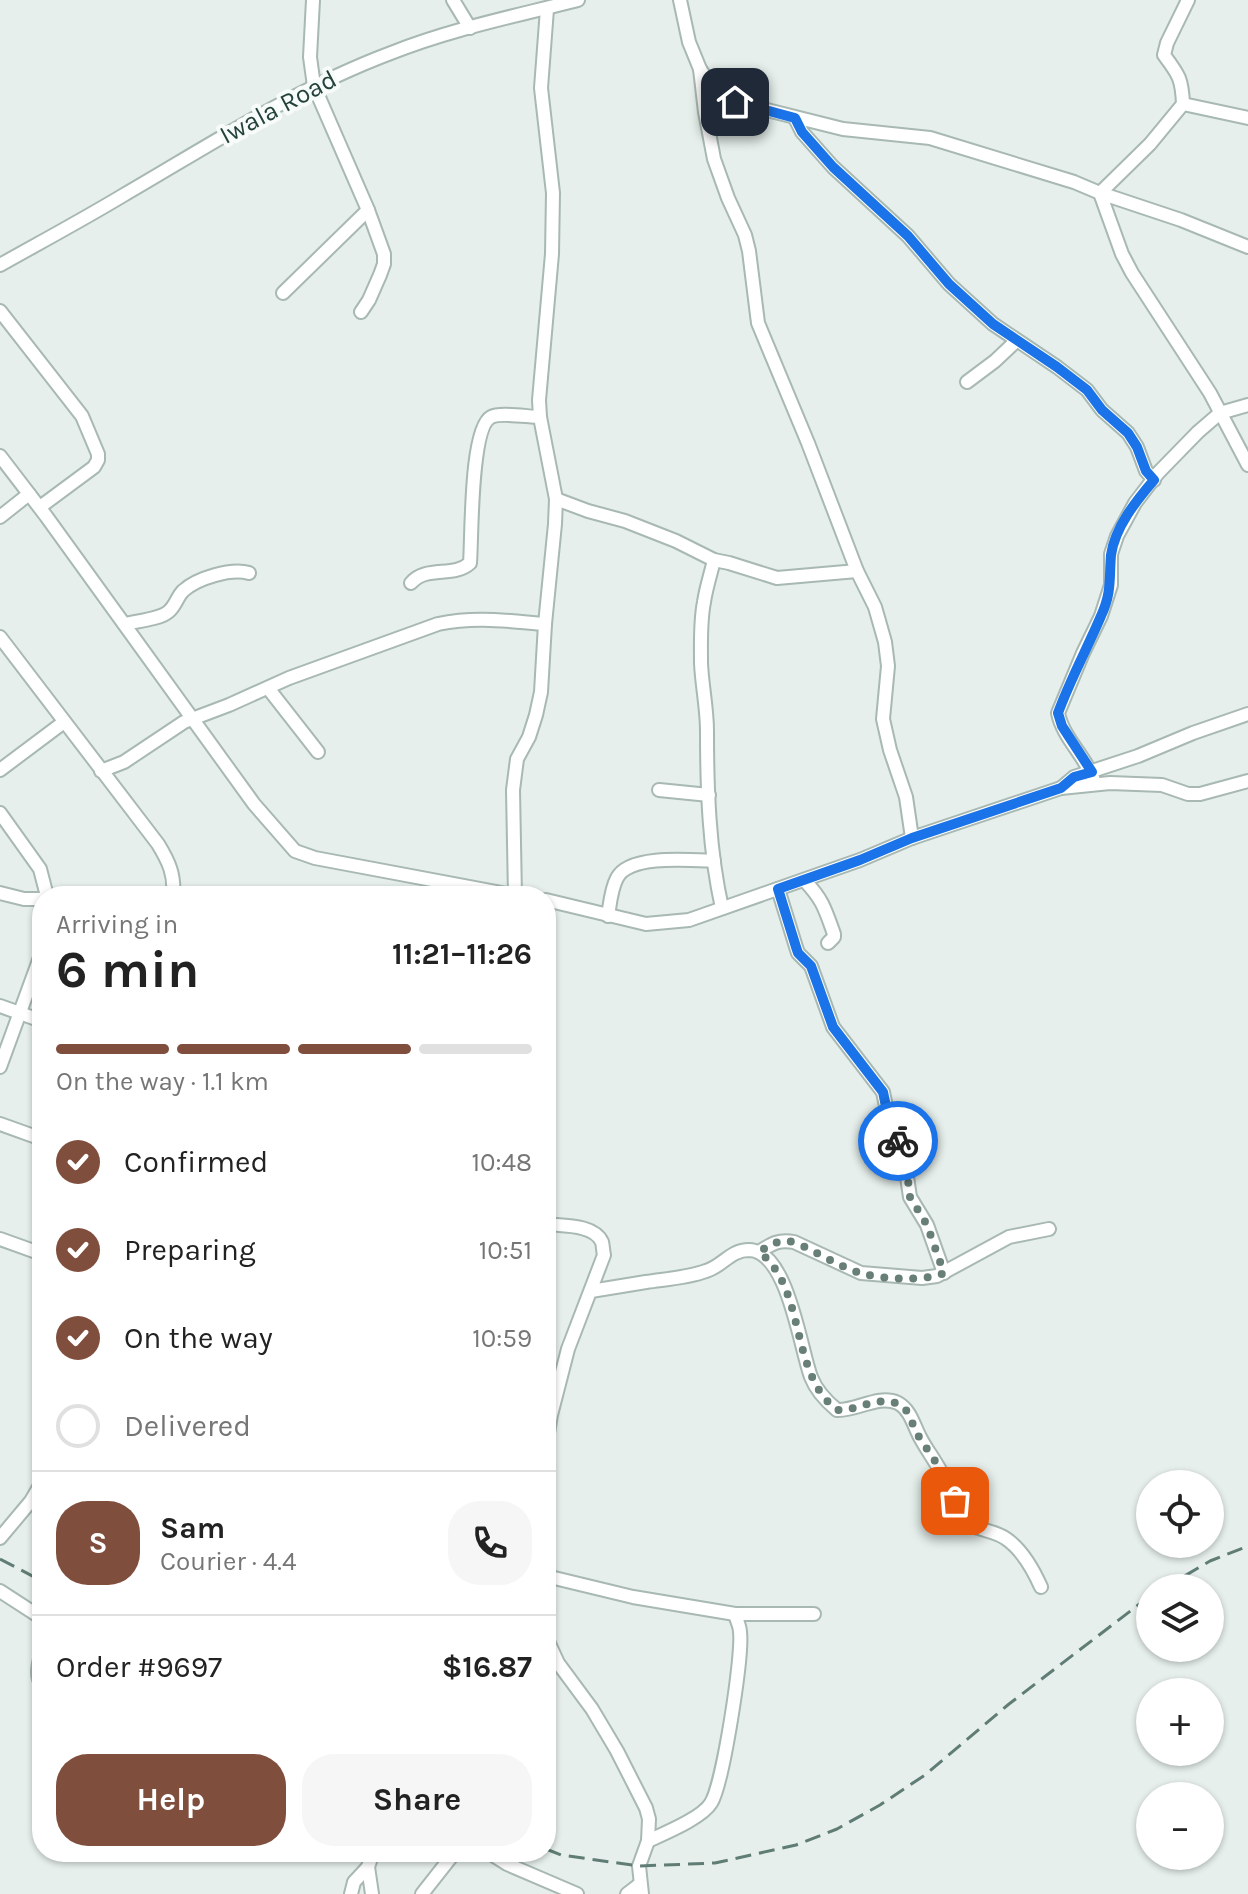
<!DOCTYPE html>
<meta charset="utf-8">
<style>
:root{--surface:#fff;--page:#f6f6f6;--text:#222;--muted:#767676;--line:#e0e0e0;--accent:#804e3d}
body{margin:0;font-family:Karla,sans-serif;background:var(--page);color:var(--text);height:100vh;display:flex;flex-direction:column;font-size:30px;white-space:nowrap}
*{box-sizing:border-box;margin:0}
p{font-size:26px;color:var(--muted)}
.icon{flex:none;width:44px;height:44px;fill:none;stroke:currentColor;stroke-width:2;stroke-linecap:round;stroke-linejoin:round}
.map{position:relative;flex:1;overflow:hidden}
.side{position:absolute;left:32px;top:886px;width:524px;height:976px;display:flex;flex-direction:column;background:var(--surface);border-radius:32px;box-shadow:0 2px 6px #0004}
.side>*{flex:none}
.controls{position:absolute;left:1136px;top:1470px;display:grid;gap:16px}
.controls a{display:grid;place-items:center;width:88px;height:88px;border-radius:50%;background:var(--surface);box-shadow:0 2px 6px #0004;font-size:40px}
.pin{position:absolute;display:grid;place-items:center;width:68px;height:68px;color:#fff;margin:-34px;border-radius:16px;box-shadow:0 4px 12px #0006}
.courier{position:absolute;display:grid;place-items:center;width:80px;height:80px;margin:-40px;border:6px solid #1a73e8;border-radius:50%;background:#fff;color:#222;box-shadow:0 2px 10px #0007}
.headline em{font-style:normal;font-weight:700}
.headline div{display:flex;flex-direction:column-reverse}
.headline{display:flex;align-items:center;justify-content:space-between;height:136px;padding:0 24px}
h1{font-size:52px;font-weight:700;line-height:60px}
.bar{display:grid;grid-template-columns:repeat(4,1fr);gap:12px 8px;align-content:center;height:96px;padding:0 24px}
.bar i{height:10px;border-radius:6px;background:var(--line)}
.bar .active{background:var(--accent)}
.bar p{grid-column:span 4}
.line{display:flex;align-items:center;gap:20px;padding:0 24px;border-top:2px solid var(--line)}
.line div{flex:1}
.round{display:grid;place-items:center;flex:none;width:84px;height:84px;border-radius:32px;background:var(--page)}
ol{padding:0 24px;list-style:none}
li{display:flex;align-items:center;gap:24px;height:88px}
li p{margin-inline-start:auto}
li .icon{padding:8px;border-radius:50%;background:var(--accent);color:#fff;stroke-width:4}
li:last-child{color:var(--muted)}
li i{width:44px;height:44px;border:4px solid var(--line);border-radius:50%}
.primary-button{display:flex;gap:16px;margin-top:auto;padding:16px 24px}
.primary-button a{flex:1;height:92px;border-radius:32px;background:var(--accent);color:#fff;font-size:32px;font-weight:700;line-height:92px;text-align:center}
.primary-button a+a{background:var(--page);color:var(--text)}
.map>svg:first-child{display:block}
</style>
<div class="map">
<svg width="1248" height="1894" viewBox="0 0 1248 1894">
<rect width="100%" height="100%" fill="#e6efeb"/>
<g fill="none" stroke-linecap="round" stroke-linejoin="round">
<defs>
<g id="minor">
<path d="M313 0 310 57 314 86 368 210 384 254V264L380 275 369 300 361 312"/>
<path d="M453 0 470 28"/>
<path d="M680 0 689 42 700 69 714 90 735 102 843 129 930 138 1074 182 1100 193 1181 220 1248 247"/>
<path d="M1188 0 1167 43 1164 55C1179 75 1182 79 1183 104L1150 144 1100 193 1122 254 1132 273 1210 393 1248 465"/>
<path d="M700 69 705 112 714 159 728 198 745 235 749 251 758 323 808 443 857 571 875 607 885 642 888 666 883 719 890 750 906 797 912 838"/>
<path d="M1183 104 1248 118"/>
<path d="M795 118 802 132 833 167 908 236 949 284 993 324 1057 367 1087 390 1102 410 1128 433 1137 447 1146 471 1154 480"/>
<path d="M0 265C41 242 82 220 122 196 210 145 295 89 391 53 451 29 516 16 578 0"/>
<path d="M283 293 368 210"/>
<path d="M0 311 82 416 98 454V460L94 467 40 507"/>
<path d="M967 382 995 361 1016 341"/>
<path d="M0 456 46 516 254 804 295 851 315 858 517 896"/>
<path d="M556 499 588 511 625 521 676 541 714 560 729 563 777 578 857 571"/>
<path d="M0 517 29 494"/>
<path d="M714 560C711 573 706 588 704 602 700 622 701 643 701 663 702 686 707 708 707 731 707 790 709 850 722 908"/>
<path d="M411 583C426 565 454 578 470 563 472 538 470 428 491 417 500 412 529 417 540 417"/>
<path d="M125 624C137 621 160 619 168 612 175 607 177 597 183 591 197 578 231 568 249 573"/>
<path d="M0 637 158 844C169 862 175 875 173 896"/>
<path d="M268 688 318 752"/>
<path d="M0 770 64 722"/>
<path d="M101 771 124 762 184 722 229 705 289 678 438 624C476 616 507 621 545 624"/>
<path d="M1095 784C1088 758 1063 739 1058 713L1083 653 1101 616 1111 585V554L1117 536 1135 503 1158 473 1198 432 1220 413 1248 405"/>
<path d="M1061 788 1074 777 1138 756 1193 733 1248 714"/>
<path d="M659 790 709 795"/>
<path d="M0 813 40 869 47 896"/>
<path d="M805 881C823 900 825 909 834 934V937L828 943"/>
<path d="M778 889 796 947 798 953 811 966 833 1027 883 1092 888 1116 904 1157 910 1197 927 1225 944 1273"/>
<path d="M0 893 24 899H42"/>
<path d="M515 896 513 790 517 759 529 737 536 715 541 692 545 624 555 524 556 499 540 417 539 400 552 254 553 193 541 88 547 9"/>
<path d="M546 900 646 924 689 920 860 860 912 838 1061 788 1110 783 1162 785 1188 794H1200L1248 781"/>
<path d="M608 916C610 904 611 889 617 878 629 854 691 860 714 861"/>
<path d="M0 1006 42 1021"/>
<path d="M0 1067 42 952"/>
<path d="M0 1124 42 1139"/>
<path d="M546 1224C562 1226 594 1224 602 1242 603 1246 603 1251 604 1255L568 1349 551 1415 546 1445"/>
<path d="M0 1239 42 1254"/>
<path d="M759 1252C771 1244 779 1239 794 1242L861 1273 922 1278 937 1276 1009 1237 1049 1229"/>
<path d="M591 1291C609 1288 627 1285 646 1282 666 1279 687 1278 706 1271 723 1266 730 1250 749 1250 788 1251 800 1348 811 1377 816 1390 826 1401 837 1410 857 1411 878 1394 898 1403 911 1410 914 1427 921 1439 928 1452 937 1463 943 1476 948 1487 955 1507 961 1516 969 1530 992 1529 1005 1538 1022 1549 1033 1569 1041 1587"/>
<path d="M0 1538 31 1501 42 1482"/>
<path d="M546 1576 633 1597 735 1614H814"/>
<path d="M0 1591 37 1615 42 1621"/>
<path d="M546 1637 558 1663 592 1709 617 1751 646 1808 649 1819 648 1841 639 1866 642 1894"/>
<path d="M42 1649C40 1662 34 1674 42 1685"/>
<path d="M648 1841C665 1833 702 1818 711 1803 723 1784 743 1655 740 1632 740 1626 736 1619 735 1614"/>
<path d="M488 1852 507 1864 577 1894"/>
<path d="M351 1894 354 1882 368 1867"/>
<path d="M372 1894 368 1867 373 1852"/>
<path d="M422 1894 455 1852"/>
<path d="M627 1894 640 1884"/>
</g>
</defs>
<use href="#minor" stroke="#a8b8b2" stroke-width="16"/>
<use href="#minor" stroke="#fff" stroke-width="12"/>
<g stroke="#5f7d75" stroke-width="3" stroke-dasharray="16 8" stroke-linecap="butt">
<path d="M0 1559 42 1581"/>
<path d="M1164 1588 1210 1561 1248 1546"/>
<path d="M546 1849 561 1855 639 1866 715 1863 796 1845 837 1829 880 1805 925 1775 1009 1704 1150 1596"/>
</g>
</g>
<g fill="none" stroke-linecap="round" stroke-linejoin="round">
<path stroke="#687f78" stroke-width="8" stroke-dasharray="0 14.4" d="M898 1141 906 1163 910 1197 927 1225 944 1273C925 1282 876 1279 857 1272 835 1264 815 1251 794 1242 779 1239 771 1244 759 1252 807 1288 789 1374 837 1410H846L875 1402 885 1401 893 1402 905 1408 919 1437 939 1467 955 1501"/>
<path stroke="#1a73e8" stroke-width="10" d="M735 102 795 118 802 132 833 167 908 236 949 284 993 324 1057 367 1087 390 1102 410 1128 433 1137 447 1146 471 1154 480C1136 501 1115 527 1111 555 1109 579 1112 592 1101 616 1087 649 1070 680 1058 713L1062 726 1092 772 1074 777 1061 788 912 838 860 860 778 889 796 947 798 953 811 966 833 1027 883 1092 888 1116 898 1141"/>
</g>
<g text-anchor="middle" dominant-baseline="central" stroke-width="8" stroke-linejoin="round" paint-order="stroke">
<g font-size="26" fill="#24423a" stroke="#f7fbf9">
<text transform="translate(278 107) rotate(-28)">Iwala Road</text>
</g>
</g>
</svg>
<div class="controls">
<a><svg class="icon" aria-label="locate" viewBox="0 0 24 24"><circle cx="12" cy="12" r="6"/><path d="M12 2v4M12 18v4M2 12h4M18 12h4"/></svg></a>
<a><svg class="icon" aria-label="layers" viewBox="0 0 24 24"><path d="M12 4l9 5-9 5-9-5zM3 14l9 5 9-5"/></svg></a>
<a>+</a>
<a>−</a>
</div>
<div class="pin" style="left:955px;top:1501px;background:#ea580c"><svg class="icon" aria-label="bag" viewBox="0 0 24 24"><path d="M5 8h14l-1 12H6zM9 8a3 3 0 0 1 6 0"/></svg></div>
<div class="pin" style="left:735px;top:102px;background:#1f2937"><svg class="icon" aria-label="home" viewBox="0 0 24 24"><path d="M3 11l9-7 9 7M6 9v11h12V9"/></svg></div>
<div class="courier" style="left:898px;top:1141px"><svg class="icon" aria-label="bike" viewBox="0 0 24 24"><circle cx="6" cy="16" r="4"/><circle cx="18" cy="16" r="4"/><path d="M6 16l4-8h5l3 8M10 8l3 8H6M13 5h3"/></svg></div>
<section class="side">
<div class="headline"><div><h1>6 min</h1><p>Arriving in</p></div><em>11:21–11:26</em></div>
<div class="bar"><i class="active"></i><i class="active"></i><i class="active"></i><i></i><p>On the way · 1.1 km</p></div>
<ol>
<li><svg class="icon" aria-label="check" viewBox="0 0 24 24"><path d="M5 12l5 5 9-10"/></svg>Confirmed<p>10:48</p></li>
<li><svg class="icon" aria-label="check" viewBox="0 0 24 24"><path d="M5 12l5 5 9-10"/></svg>Preparing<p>10:51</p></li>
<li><svg class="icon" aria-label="check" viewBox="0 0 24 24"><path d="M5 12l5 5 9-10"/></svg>On the way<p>10:59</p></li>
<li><i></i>Delivered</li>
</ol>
<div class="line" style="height:144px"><b class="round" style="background:var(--accent);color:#fff">S</b><div><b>Sam</b><p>Courier · 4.4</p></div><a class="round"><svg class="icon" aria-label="phone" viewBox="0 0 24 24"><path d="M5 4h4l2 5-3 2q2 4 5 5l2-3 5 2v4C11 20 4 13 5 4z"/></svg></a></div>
<div class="line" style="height:104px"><div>Order #9697</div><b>$16.87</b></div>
<div class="primary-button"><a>Help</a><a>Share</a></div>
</section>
</div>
